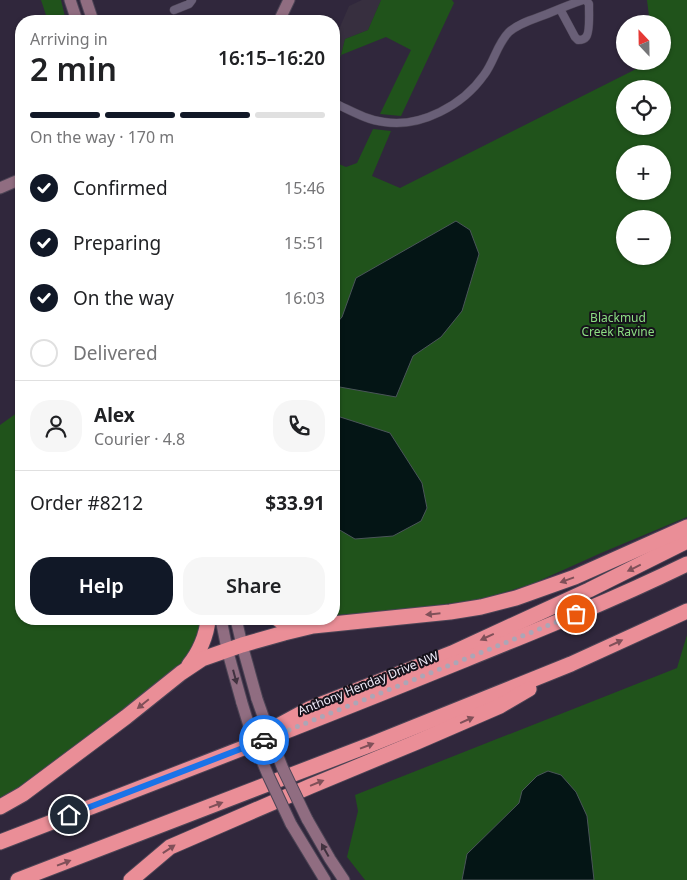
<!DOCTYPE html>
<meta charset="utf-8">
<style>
:root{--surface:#fff;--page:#f6f6f6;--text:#202124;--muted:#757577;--line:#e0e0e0;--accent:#111827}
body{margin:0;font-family:"Noto Sans",sans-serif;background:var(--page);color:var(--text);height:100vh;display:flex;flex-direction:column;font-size:19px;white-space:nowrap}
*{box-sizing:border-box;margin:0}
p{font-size:16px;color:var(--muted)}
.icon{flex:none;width:28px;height:28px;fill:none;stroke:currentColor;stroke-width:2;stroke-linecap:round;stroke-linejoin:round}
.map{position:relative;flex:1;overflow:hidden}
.drawer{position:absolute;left:15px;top:15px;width:325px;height:610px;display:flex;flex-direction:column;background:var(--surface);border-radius:20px;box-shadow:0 1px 4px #0004}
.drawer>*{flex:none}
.needle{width:32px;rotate:338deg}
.buttons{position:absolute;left:616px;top:15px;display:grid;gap:10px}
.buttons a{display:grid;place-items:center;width:55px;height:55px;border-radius:50%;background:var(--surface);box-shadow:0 1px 4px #0004;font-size:25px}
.pin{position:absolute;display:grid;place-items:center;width:42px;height:42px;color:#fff;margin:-21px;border:2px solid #fff;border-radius:50%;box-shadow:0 1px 5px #0007}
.courier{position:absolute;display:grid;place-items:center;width:50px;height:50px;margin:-25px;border:4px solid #1a73e8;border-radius:50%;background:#fff;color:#222;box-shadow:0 1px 6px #0007}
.overview em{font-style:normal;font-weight:600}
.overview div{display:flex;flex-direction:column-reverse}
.overview{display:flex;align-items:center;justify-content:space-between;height:85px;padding:0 15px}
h1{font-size:32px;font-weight:600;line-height:38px}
.bar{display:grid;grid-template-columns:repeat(4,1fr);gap:8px 5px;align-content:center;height:60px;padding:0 15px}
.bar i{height:6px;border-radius:4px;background:var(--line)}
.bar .active{background:var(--accent)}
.bar p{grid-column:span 4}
.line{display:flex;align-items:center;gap:12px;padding:0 15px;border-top:1px solid var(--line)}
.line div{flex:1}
.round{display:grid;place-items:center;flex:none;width:52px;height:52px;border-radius:20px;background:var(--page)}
ol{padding:0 15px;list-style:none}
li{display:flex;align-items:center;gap:15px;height:55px}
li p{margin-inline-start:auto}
li .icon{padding:5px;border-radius:50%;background:var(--accent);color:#fff;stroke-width:4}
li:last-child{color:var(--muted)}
li i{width:28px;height:28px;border:2px solid var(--line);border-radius:50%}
.action{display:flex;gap:10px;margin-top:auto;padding:10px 15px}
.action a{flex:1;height:58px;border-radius:20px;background:var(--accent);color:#fff;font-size:20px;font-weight:600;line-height:58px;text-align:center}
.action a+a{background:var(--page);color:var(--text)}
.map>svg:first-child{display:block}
</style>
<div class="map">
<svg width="687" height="880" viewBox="0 0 687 880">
<rect width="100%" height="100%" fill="#30273c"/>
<path fill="#372f3f" d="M362 0H381L368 30 345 39 341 55 334 58V41L349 6Z"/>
<g fill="#20531b" fill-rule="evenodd">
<path d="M41 0H61L66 21H48Z"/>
<path d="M381 0H452L454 3 401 116 380 114 411 50 386 37 341 55 334 71V58L341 55 345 39 368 30Z"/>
<path d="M647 0H687V517L601 553 532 584 482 599 387 612 334 615V162L346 167 357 163 373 129 391 131 372 176 400 188 652 61H662V24H650ZM625 89H662V126H625ZM625 154H662V191H625ZM625 219H662V256H625Z"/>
<path d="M21 410V619H204L189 657 171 673 122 712 19 790 0 801V425Z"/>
<path d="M687 635V880H365L347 857 358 811 355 795 677 668Z"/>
</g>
<g fill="#041515" stroke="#4a5559">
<path d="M456 221 470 230 479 254 462 311 441 337 413 356 396 397 334 386V326L342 317 356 278Z"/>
<path d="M334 415 390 433 422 483 427 508 421 521 393 536 355 539 338 529 334 524Z"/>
<path d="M548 771 561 775 576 792 587 816 594 880H462L467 854 519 803 522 791 537 776Z"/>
</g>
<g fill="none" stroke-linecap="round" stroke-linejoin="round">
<defs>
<g id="street">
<path d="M560 9 575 37 578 40C581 40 584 40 586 37 590 33 589 14 589 8V4L586 0"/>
<path d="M174 10 189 4 192 0"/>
<path d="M334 103C350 110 366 120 384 122 421 128 463 105 484 75 494 62 497 44 509 32 519 23 534 19 547 14 559 9 571 4 583 0"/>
</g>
<g id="secondary">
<path d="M70 0 77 21"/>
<path d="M86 0 93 21"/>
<path d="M279 21 289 0"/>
<path d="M0 188 21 179"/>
<path d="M221 619 227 649 242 703"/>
<path d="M236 619 242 645 257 699"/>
<path d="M307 819 330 859 344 880"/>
<path d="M291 824 325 880"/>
</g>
<g id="highway">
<path d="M278 619 282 622 305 625"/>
<path d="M189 665C199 653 207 635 208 619"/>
<path d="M274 728 309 709 452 653 589 590 687 541"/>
<path d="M0 807 23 794 126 717 181 673 202 659 242 645 284 633 313 626 450 612 481 607 516 598 575 577 687 527"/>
<path d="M0 842C146 786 292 730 437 671 521 637 605 604 687 564"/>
<path d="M18 880 372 744 571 664 687 611"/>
<path d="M131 880 170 847 311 786 417 742 500 706 529 689"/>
</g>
</defs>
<use href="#street" stroke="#4c4455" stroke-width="9"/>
<use href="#secondary" stroke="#4c4455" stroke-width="13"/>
<use href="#highway" stroke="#4c4455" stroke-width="17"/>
<use href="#street" stroke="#695f77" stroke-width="8"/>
<use href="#secondary" stroke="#906d81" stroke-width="11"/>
<use href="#highway" stroke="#ea8e97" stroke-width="15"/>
<defs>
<g id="secondary-bridge">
<path d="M257 699 270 736 283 769 307 819"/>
<path d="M242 703 254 742 268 775 291 824"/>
</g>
</defs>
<use href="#secondary-bridge" stroke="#4c4455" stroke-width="13" stroke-linecap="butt"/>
<use href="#secondary-bridge" stroke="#906d81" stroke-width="11"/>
</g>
<defs><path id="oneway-solid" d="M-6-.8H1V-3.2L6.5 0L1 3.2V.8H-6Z" transform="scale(1.25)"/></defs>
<g fill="#805059">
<use href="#oneway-solid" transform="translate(634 568) rotate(154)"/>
<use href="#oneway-solid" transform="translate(567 580) rotate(160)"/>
<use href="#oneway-solid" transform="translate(433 614) rotate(174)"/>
<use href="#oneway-solid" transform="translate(487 637) rotate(155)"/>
<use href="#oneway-solid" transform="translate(616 643) rotate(-25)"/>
<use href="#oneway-solid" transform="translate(143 704) rotate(141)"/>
<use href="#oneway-solid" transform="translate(467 720) rotate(-24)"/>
<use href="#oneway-solid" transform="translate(367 746) rotate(-21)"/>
<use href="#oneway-solid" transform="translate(317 783) rotate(-22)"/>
<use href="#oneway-solid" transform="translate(216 805) rotate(-21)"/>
<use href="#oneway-solid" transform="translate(169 849) rotate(-34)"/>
<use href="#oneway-solid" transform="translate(64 863) rotate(-21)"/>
</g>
<g fill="#41323f">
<use href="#oneway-solid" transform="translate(235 677) rotate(75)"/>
<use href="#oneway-solid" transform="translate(325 850) rotate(-119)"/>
</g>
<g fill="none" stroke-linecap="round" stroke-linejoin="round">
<path stroke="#aca6b6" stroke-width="5" stroke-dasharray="0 9" d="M264 740 542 628 576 614"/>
<path stroke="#1a73e8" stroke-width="6" d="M69 815 264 740"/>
</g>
<g text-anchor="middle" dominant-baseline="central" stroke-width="4" stroke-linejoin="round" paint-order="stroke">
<g font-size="12" fill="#8cde83" stroke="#16121b">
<text x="618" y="317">Blackmud<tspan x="618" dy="14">Creek Ravine</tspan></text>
</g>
<g font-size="12" fill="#efeaf8" stroke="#16121b">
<text transform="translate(368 683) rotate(-22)">Anthony Henday Drive NW</text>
</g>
</g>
</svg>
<div class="buttons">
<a><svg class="needle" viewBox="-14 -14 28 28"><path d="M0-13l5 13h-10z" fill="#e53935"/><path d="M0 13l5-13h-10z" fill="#757577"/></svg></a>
<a><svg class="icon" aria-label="locate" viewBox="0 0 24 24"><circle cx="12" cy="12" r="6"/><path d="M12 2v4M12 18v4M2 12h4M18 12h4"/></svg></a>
<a>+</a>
<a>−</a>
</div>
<div class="pin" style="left:576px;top:614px;background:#ea580c"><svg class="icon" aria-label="bag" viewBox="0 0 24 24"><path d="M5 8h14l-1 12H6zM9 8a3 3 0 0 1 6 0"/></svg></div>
<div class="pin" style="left:69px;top:815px;background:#1f2937"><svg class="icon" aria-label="home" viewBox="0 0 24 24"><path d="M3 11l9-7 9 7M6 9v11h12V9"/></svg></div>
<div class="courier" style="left:264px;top:740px"><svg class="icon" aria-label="car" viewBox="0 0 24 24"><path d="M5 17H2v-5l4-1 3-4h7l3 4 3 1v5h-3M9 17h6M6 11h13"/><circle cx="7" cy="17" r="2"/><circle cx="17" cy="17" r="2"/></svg></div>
<section class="drawer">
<div class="overview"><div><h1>2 min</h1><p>Arriving in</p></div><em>16:15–16:20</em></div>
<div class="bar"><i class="active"></i><i class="active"></i><i class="active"></i><i></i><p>On the way · 170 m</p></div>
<ol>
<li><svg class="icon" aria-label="check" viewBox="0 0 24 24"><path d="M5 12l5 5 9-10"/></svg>Confirmed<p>15:46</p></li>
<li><svg class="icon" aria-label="check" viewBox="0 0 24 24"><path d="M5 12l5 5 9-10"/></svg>Preparing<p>15:51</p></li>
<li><svg class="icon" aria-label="check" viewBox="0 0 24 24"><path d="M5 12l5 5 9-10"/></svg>On the way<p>16:03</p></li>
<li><i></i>Delivered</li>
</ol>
<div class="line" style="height:90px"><a class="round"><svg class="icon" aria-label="person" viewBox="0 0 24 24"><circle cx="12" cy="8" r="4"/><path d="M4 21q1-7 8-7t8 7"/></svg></a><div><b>Alex</b><p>Courier · 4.8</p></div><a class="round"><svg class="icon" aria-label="phone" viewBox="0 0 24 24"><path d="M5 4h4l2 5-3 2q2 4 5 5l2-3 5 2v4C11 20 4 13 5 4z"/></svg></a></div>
<div class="line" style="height:65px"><div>Order #8212</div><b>$33.91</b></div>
<div class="action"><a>Help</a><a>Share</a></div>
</section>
</div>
